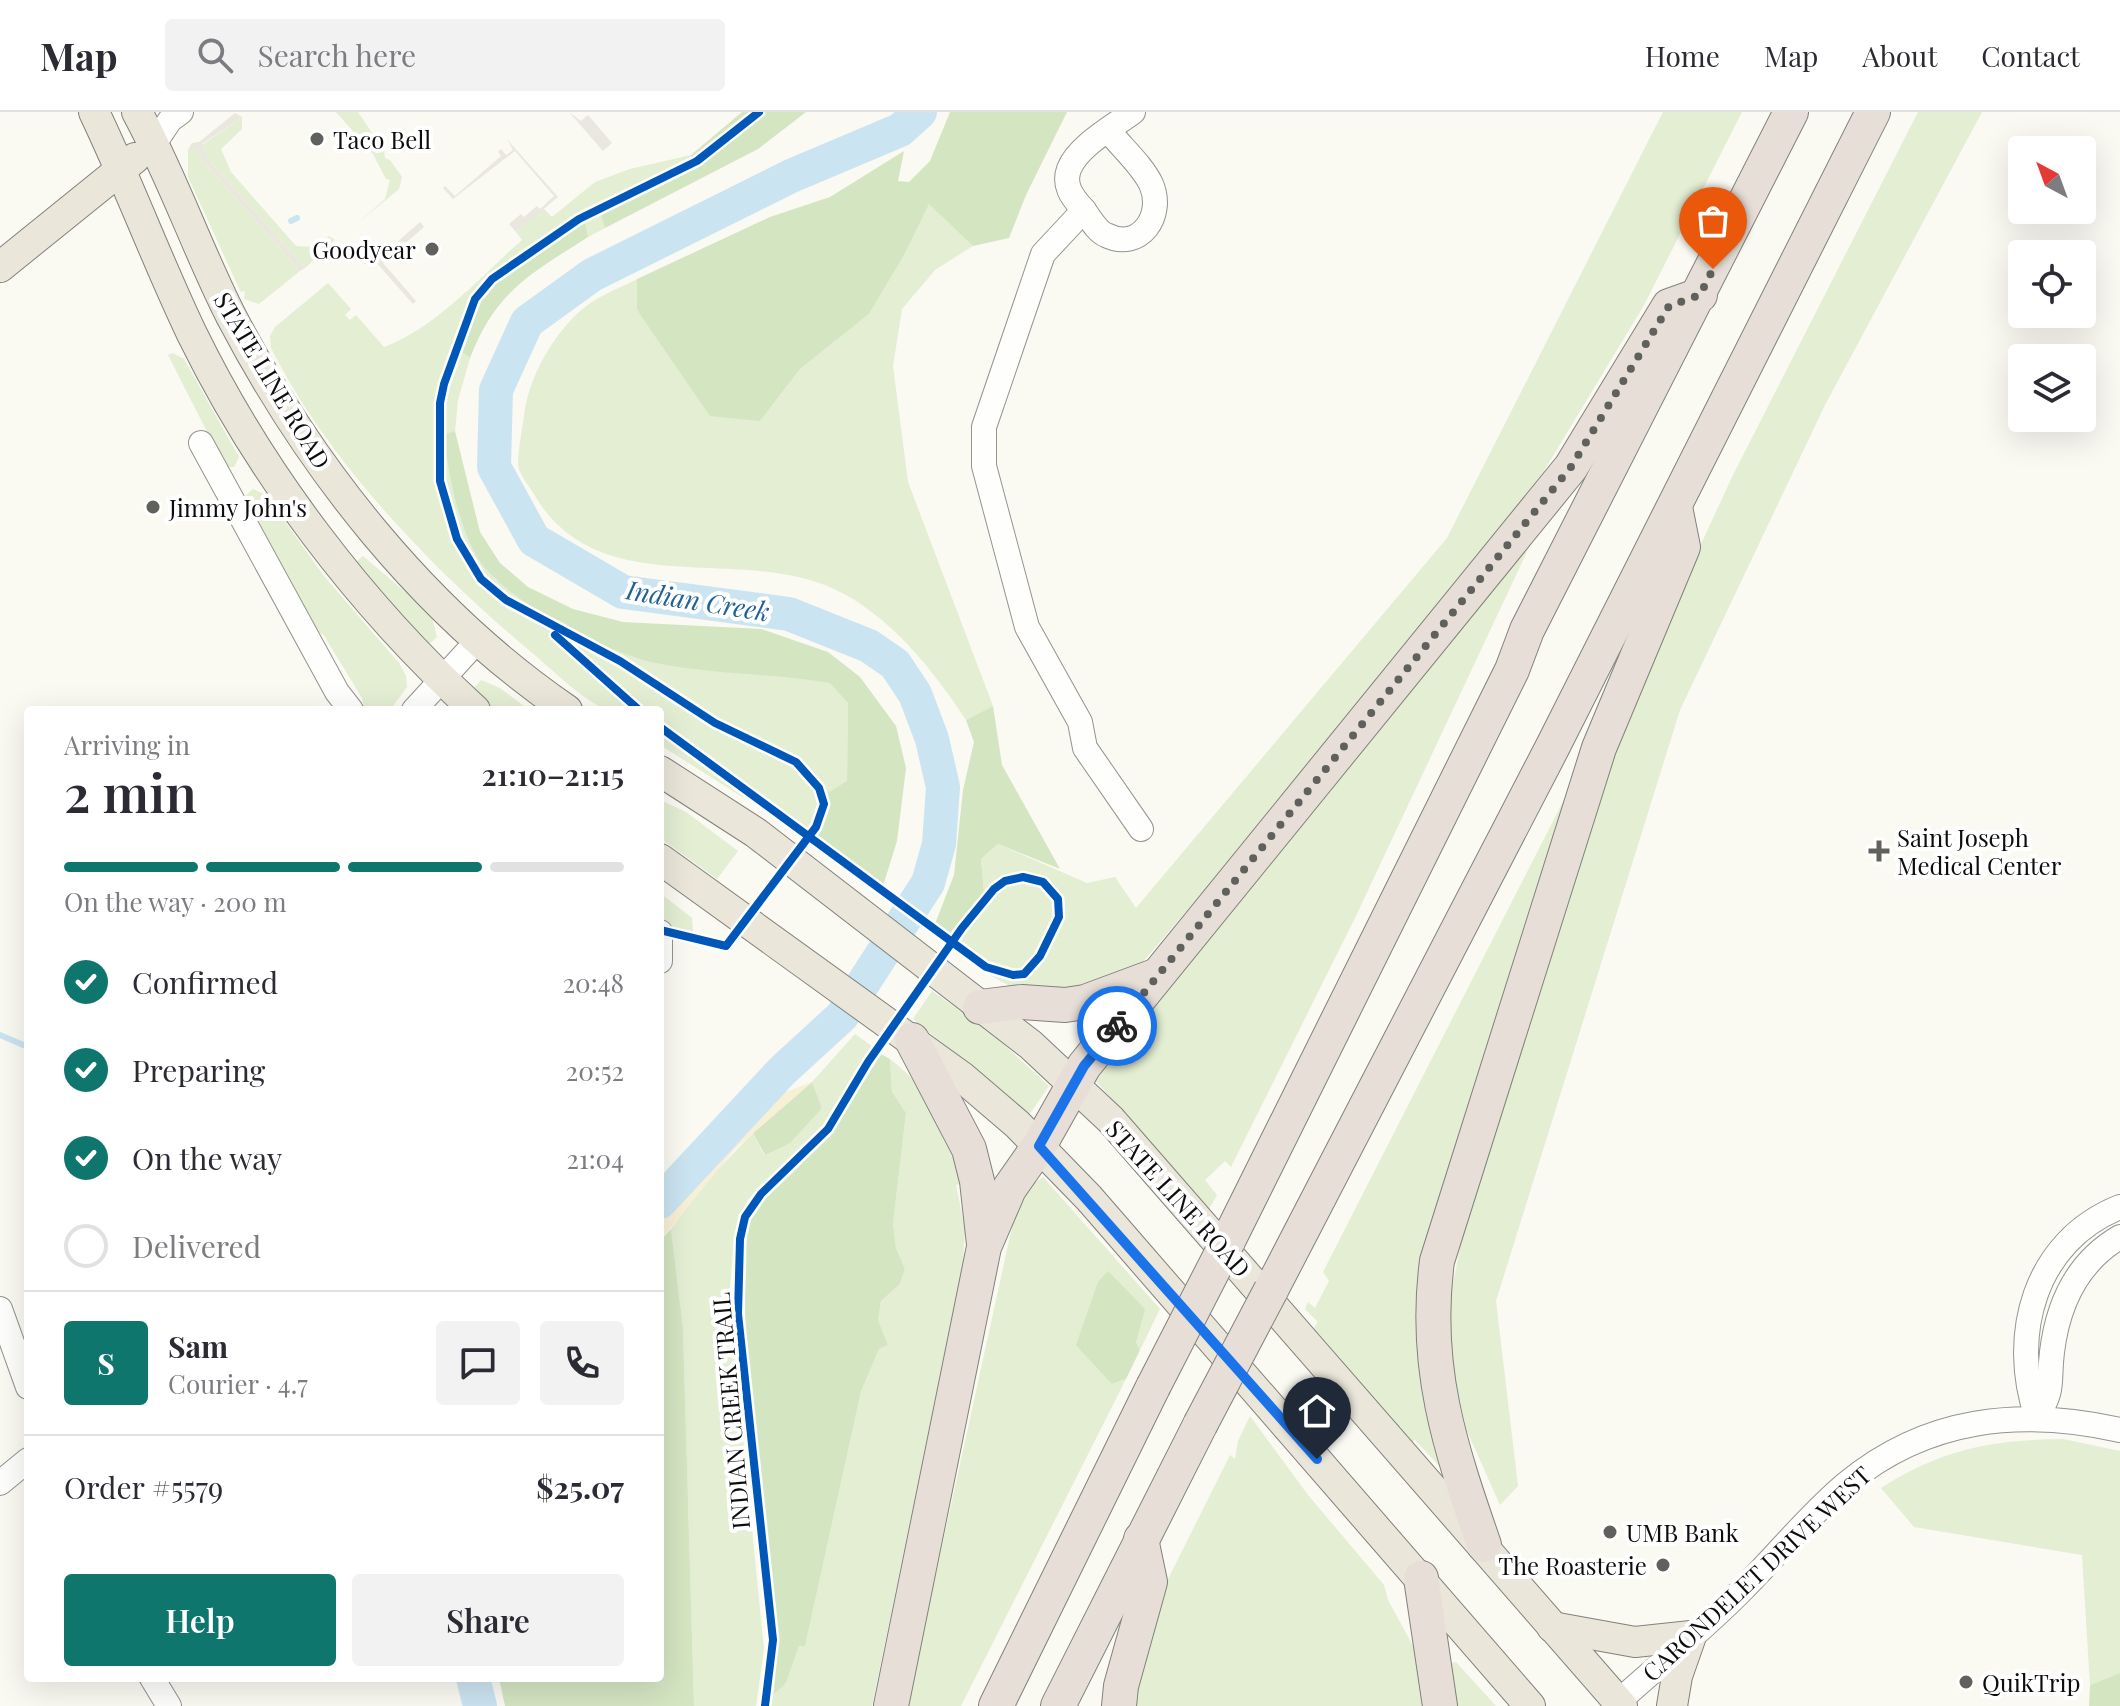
<!DOCTYPE html>
<meta charset="utf-8">
<style>
:root{--surface:#fff;--page:#f2f2f3;--text:#2b2b33;--muted:#7c7c81;--line:#e1e1e2;--accent:#0f766e}
body{margin:0;font-family:"Playfair Display",serif;background:var(--page);color:var(--text);height:100vh;display:flex;flex-direction:column;font-size:30px;white-space:nowrap}
*{box-sizing:border-box;margin:0}
p{font-size:26px;color:var(--muted)}
.icon{flex:none;width:44px;height:44px;fill:none;stroke:currentColor;stroke-width:2;stroke-linecap:round;stroke-linejoin:round}
.map{position:relative;flex:1;overflow:hidden}
.sheet{position:absolute;left:24px;top:594px;width:640px;height:976px;display:flex;flex-direction:column;background:var(--surface);border-radius:8px;box-shadow:0 8px 32px #0002}
.sheet>*{flex:none}
.needle{width:52px;rotate:319deg}
.tools{position:absolute;left:2008px;top:24px;display:grid;gap:16px}
.tools a{display:grid;place-items:center;width:88px;height:88px;border-radius:8px;background:var(--surface);box-shadow:0 8px 32px #0002;font-size:40px}
.pin{position:absolute;display:grid;place-items:center;width:68px;height:68px;color:#fff;margin:-82px -34px;border-radius:50% 50% 50% 0;rotate:-45deg;box-shadow:0 0 8px #0007}
.pin .icon{rotate:45deg}
.courier{position:absolute;display:grid;place-items:center;width:80px;height:80px;margin:-40px;border:6px solid #1a73e8;border-radius:50%;background:#fff;color:#222;box-shadow:0 2px 10px #0007}
.overview em{font-style:normal;font-weight:600}
.overview div{display:flex;flex-direction:column-reverse}
.overview{display:flex;align-items:center;justify-content:space-between;height:136px;padding:0 40px}
h1{font-size:52px;font-weight:600;line-height:60px}
.bar{display:grid;grid-template-columns:repeat(4,1fr);gap:12px 8px;align-content:center;height:96px;padding:0 40px}
.bar i{height:10px;border-radius:6px;background:var(--line)}
.bar .on{background:var(--accent)}
.bar p{grid-column:span 4}
.line{display:flex;align-items:center;gap:20px;padding:0 40px;border-top:2px solid var(--line)}
.line div{flex:1}
.round{display:grid;place-items:center;flex:none;width:84px;height:84px;border-radius:8px;background:var(--page)}
ol{padding:0 40px;list-style:none}
li{display:flex;align-items:center;gap:24px;height:88px}
li p{margin-inline-start:auto}
li .icon{padding:8px;border-radius:50%;background:var(--accent);color:#fff;stroke-width:4}
li:last-child{color:var(--muted)}
li i{width:44px;height:44px;border:4px solid var(--line);border-radius:50%}
.primary-button{display:flex;gap:16px;margin-top:auto;padding:16px 40px}
.primary-button a{flex:1;height:92px;border-radius:8px;background:var(--accent);color:#fff;font-size:32px;font-weight:600;line-height:92px;text-align:center}
.primary-button a+a{background:var(--page);color:var(--text)}
header{display:flex;align-items:center;gap:48px;box-sizing:border-box;height:112px;padding:0 40px;background:var(--surface);border-bottom:2px solid var(--line)}
header strong{font-size:38px}
nav{display:flex;gap:44px;margin-inline-start:auto;font-size:28px}
.search{width:560px;height:72px;background:var(--page);display:flex;align-items:center;gap:20px;box-sizing:border-box;padding:0 28px;border-radius:8px;color:var(--muted);font-size:30px}
.map>svg:first-child{display:block}
</style>
<header>
<strong>Map</strong>
<div class="search"><svg class="icon" aria-label="search" viewBox="0 0 24 24"><circle cx="10" cy="10" r="6"/><path d="M15 15l6 6"/></svg>Search here</div>
<nav><a>Home</a><a>Map</a><a>About</a><a>Contact</a></nav>
</header>
<div class="map">
<svg width="2120" height="1594" viewBox="0 0 2120 1594">
<rect width="100%" height="100%" fill="#faf9f2"/>
<g fill="#e3eed3">
<path d="M336 0H358L384 39 385 46 390 48 402 65 399 77 358 111 385 87 390 68 386 67 373 42Z"/>
<path d="M1663 0H1742L1643 195 1542 362 1344 615 1142 851 1094 879 1015 877 983 859 989 851 949 823 984 781 981 747 998 732 1087 771 1115 765 1136 796 1447 426Z"/>
<path d="M1918 0H1982L1825 293 1680 598 1496 1189 1518 1374 1500 1393 1467 1319 1451 1254 1450 1188 1461 1131 1514 953 1635 575 1733 363Z"/>
<path d="M242 5V17L221 37 231 60 296 134 312 135 329 124 335 128 305 156 207 46 202 33Z"/>
<path d="M198 35 203 49 300 159 259 192 244 187 245 179 241 180 237 172 188 65V38Z"/>
<path d="M691 43 686 61 602 103 605 116 588 125 584 111 542 137 459 238 470 246 458 288 455 319 444 324 460 404 496 468 658 552 830 570 848 591 847 669 828 694 816 725 751 679 744 686 660 633V598C645 598 619 603 605 597 585 589 554 560 537 545 437 462 330 353 271 236L270 224 275 215 328 171 351 197 345 203 350 208 356 203 384 235C437 215 480 165 522 128L516 120 540 99 544 97 552 105 595 70 630 57Z"/>
<path d="M929 91 973 134 935 158 902 197 893 254 908 370 993 594 966 608C934 559 889 502 834 477 738 432 600 492 535 384 530 375 519 363 518 353 518 337 522 320 524 304 528 265 556 216 589 192 603 182 622 175 637 167V199L760 309 800 257 869 202 903 145Z"/>
<path d="M173 241 184 247 235 338 239 345 234 355H225L168 243Z"/>
<path d="M253 377 266 383 324 464 399 551 406 564 407 575 390 598 364 596 362 586 323 522 316 521 242 387Z"/>
<path d="M1542 408 1355 806 1231 1055 1225 1049 1205 1068 1217 1083 1209 1097 1094 967Z"/>
<path d="M363 444 431 502 437 525 428 533 355 451Z"/>
<path d="M481 568 500 576 529 598H494L472 578Z"/>
<path d="M1573 670 1444 1089 1445 1352 1441 1356 1415 1328 1412 1330 1314 1216 1318 1210 1305 1197 1308 1190 1315 1196 1329 1169 1323 1160Z"/>
<path d="M660 688 686 700 738 739 717 767 660 726Z"/>
<path d="M660 781 692 806 693 820 669 816 660 799Z"/>
<path d="M932 879 989 919 1049 974 1029 1003 913 907Z"/>
<path d="M855 922 873 935 825 1012 747 1089 734 1128 730 1173 733 1227 764 1537 756 1594H694L683 1216 671 1117 700 1076 753 1021 764 1043 822 996 812 970Z"/>
<path d="M890 947C937 983 944 1019 965 1071L956 1073 965 1117 963 1151 872 1594H767L775 1567 774 1581 786 1571 799 1534 805 1533 861 1278 879 1237 888 1233 878 1208 881 1189 900 1172 905 1157 896 1136 893 1112 906 1001 892 980Z"/>
<path d="M1043 1065 1160 1197 1140 1238 1136 1230 1112 1272 1126 1267 961 1594H907L1014 1106 1029 1075Z"/>
<path d="M1250 1304 1308 1383 1384 1473 1388 1488 1418 1543 1427 1594H1133L1160 1483 1230 1343 1235 1347 1238 1329Z"/>
<path d="M2063 1327 2120 1339V1561L2090 1573 2082 1443 1914 1415 1881 1376C1942 1337 1991 1328 2063 1327Z"/>
<path d="M1456 1550 1496 1594H1450L1446 1552Z"/>
</g>
<g fill="#d4e5c2">
<path d="M742 0H806L758 37 605 116 601 103 686 61 691 43Z"/>
<path d="M950 0H1067L1026 83 1009 126 973 134 929 92 903 145 869 202 800 257 760 309 710 304 637 198V167L770 105 830 85 904 39 898 69 909 70 930 49Z"/>
<path d="M585 111 588 125C529 163 496 179 470 246L459 238 480 189 499 166Z"/>
<path d="M455 319 480 420 500 451 528 475 573 497 623 510 761 517 828 540 860 565 896 614 906 656 897 729 883 774 816 725 828 694 826 682 847 669 848 591 830 571C774 562 716 562 660 552 611 543 497 486 475 441 456 405 449 363 444 323Z"/>
<path d="M993 594 1002 653 1060 757 998 732 981 747 984 781 949 823 935 812 954 763 963 678 974 630 966 608Z"/>
<path d="M881 942 890 947 892 980 906 1001 893 1112 896 1136 905 1157 900 1172 881 1189 878 1208 888 1233 879 1237 861 1279 805 1534H799L786 1571 774 1582C783 1441 738 1301 746 1160 747 1142 744 1117 753 1101 769 1069 803 1053 824 1027 846 1001 863 970 881 942Z"/>
<path d="M812 970 822 996 790 1031 765 1043 753 1021Z"/>
<path d="M671 1117 683 1216 694 1594H505L499 1566H660V1129Z"/>
<path d="M1108 1159 1145 1197 1136 1230 1140 1238 1126 1267 1112 1272 1076 1233 1098 1170Z"/>
<path d="M2120 1561V1594H2089L2090 1573Z"/>
</g>
<path fill="#f8f0d5" d="M812 970 734 1038 660 1129V1100L732 1019 773 985Z"/>
<g fill="#eae7de">
<path d="M569 0 581 9 588 3 612 31 603 39Z"/>
<path d="M235 1 242 5 202 32 207 46 305 156 300 159 203 49 198 36 188 38 192 31 199 30Z"/>
<path d="M507 27 558 85 516 120 509 112 521 102 524 105 537 94 540 97 554 84 515 39 453 87 443 76 445 74 455 84 501 44 498 40 501 37 506 43 513 38Z"/>
<path d="M420 110 424 115 383 151 416 189 413 192 367 140 356 146 368 136 378 147Z"/>
</g>
<g fill="none" stroke-linecap="round" stroke-linejoin="round">
<g stroke="#cbe4f1" stroke-width="6">
<path d="M291 109 297 106"/>
<path d="M0 923 28 935"/>
</g>
<g stroke="#cbe4f1" stroke-width="34">
<path d="M660 1090 782 959 842 904 928 771 939 732 943 675 932 627 915 582 895 552 869 534 789 502 623 480 534 428 494 355 496 278 527 210 592 163 791 64 900 18 920 0"/>
<path d="M473 1566 480 1594"/>
</g>
<defs>
<g id="minor">
<path d="M1108 18C1121 35 1142 53 1151 72 1165 103 1140 140 1106 123 1096 119 1089 104 1082 96 1072 85 1063 73 1069 57 1078 34 1114 14 1133 0"/>
<path d="M154 32 170 8 181 0"/>
<path d="M1084 98 1043 142 984 315V354L1027 515 1080 610 1085 636 1141 717"/>
<path d="M201 331 337 580 351 598"/>
<path d="M414 598 479 527"/>
<path d="M660 820V849"/>
<path d="M0 1197 28 1275"/>
<path d="M2037 1305C2009 1224 2034 1129 2120 1095"/>
<path d="M2037 1305C2055 1275 2048 1272 2052 1240 2058 1191 2077 1150 2120 1125"/>
<path d="M0 1371 28 1348"/>
<path d="M152 1566 169 1594"/>
<path d="M1618 1590C1660 1552 1705 1516 1744 1476 1778 1442 1809 1403 1846 1372 1927 1305 2020 1296 2120 1318"/>
</g>
<g id="major">
<path d="M94 0C129 73 157 149 192 222 260 361 361 494 475 598"/>
<path d="M137 0C173 66 197 137 231 204 311 357 424 500 567 598"/>
<path d="M0 155 135 46"/>
<path d="M660 659 756 721 1031 933 1111 1008 1622 1594"/>
<path d="M660 747 962 965 1017 1012 1089 1086 1530 1594"/>
<path d="M1552 1515 1635 1530 1691 1524 1677 1564 1672 1594"/>
</g>
<g id="highway">
<path d="M980 895 1022 890 1065 893 1085 890 1155 864"/>
<path d="M912 928 969 1037 977 1069 984 1132"/>
<path d="M1228 1129 1512 558 1527 518 1791 0"/>
<path d="M1271 1178 1552 636 1873 0"/>
<path d="M1484 1433C1450 1335 1423 1255 1437 1149L1599 636 1683 435 1675 395"/>
<path d="M1421 1466 1440 1594"/>
<path d="M891 1594 984 1135 1009 1077 1039 1034 1084 954 1571 355 1669 194 1700 183"/>
<path d="M996 1594 1153 1275"/>
<path d="M1058 1594 1200 1313"/>
<path d="M1119 1594 1121 1574 1150 1470 1141 1427"/>
</g>
</defs>
<use href="#minor" stroke="#949390" stroke-width="26"/>
<use href="#major" stroke="#81817d" stroke-width="32"/>
<use href="#highway" stroke="#81817d" stroke-width="36"/>
<use href="#minor" stroke="#fefefd" stroke-width="24"/>
<use href="#major" stroke="#eae6da" stroke-width="30"/>
<use href="#highway" stroke="#e7dfd7" stroke-width="34"/>
<defs>
<g id="highway-bridge">
<path d="M1153 1275 1228 1129"/>
<path d="M1200 1313 1271 1178"/>
</g>
</defs>
<use href="#highway-bridge" stroke="#81817d" stroke-width="36" stroke-linecap="butt"/>
<use href="#highway-bridge" stroke="#e7dfd7" stroke-width="34"/>
<defs>
<g id="cycleway">
<path d="M555 523 639 598"/>
<path d="M660 615 986 855 1013 863 1024 862 1040 844 1059 805 1058 787 1043 770 1023 765 1005 769 994 777 962 816 868 950 828 1017 761 1082 745 1105 740 1127 738 1202 773 1528 765 1594"/>
<path d="M660 818 726 834 816 715 824 692 819 676 796 650 715 611 620 549 506 488 481 467 457 427 440 369V291L444 272 475 187 492 167 579 107 697 49 759 0"/>
</g>
</defs>
<use href="#cycleway" stroke="#fff" stroke-width="13"/>
<use href="#cycleway" stroke="#0057b8" stroke-width="8"/>
</g>
<g fill="none" stroke-linecap="round" stroke-linejoin="round">
<path stroke="#60605d" stroke-width="8" stroke-dasharray="0 14.4" d="M1117 914 1571 355 1669 194 1700 183 1713 157"/>
<path stroke="#1a73e8" stroke-width="10" d="M1117 914 1084 954 1039 1034 1317 1347"/>
</g>
<g fill="#60605d" stroke="#fff" stroke-width="3">
<circle cx="317" cy="27" r="8"/>
<circle cx="432" cy="137" r="8"/>
<circle cx="153" cy="395" r="8"/>
<path d="M1875 727h8v8h8v8h-8v8h-8v-8h-8v-8h8z"/>
<circle cx="1610" cy="1420" r="8"/>
<circle cx="1663" cy="1453" r="8"/>
<circle cx="1966" cy="1570" r="8"/>
</g>
<g text-anchor="middle" dominant-baseline="central" stroke-width="8" stroke-linejoin="round" paint-order="stroke">
<g font-size="24" fill="#0d0d0d" stroke="#fff" text-anchor="start">
<text x="333" y="27">Taco Bell</text>
<text x="416" y="137" text-anchor="end">Goodyear</text>
<text x="169" y="395">Jimmy John's</text>
<text x="1897" y="725">Saint Joseph<tspan x="1897" dy="28">Medical Center</tspan></text>
<text x="1626" y="1420">UMB Bank</text>
<text x="1647" y="1453" text-anchor="end">The Roasterie</text>
<text x="1982" y="1570">QuikTrip</text>
</g>
<g font-size="24" fill="#0d0d0d" stroke="#fff">
<text transform="translate(273 268) rotate(59)">STATE LINE ROAD</text>
<text transform="translate(1179 1086) rotate(48)">STATE LINE ROAD</text>
<text transform="translate(730 1299) rotate(-95)">INDIAN CREEK TRAIL</text>
<text transform="translate(1756 1461) rotate(-43)">CARONDELET DRIVE WEST</text>
</g>
<g font-size="26" font-style="italic" fill="#206295" stroke="#fff">
<text transform="translate(698 488) rotate(9)">Indian Creek</text>
</g>
</g>
</svg>
<div class="tools">
<a><svg class="needle" viewBox="-14 -14 28 28"><path d="M0-13l5 13h-10z" fill="#e53935"/><path d="M0 13l5-13h-10z" fill="#7c7c81"/></svg></a>
<a><svg class="icon" aria-label="locate" viewBox="0 0 24 24"><circle cx="12" cy="12" r="6"/><path d="M12 2v4M12 18v4M2 12h4M18 12h4"/></svg></a>
<a><svg class="icon" aria-label="layers" viewBox="0 0 24 24"><path d="M12 4l9 5-9 5-9-5zM3 14l9 5 9-5"/></svg></a>
</div>
<div class="pin" style="left:1713px;top:157px;background:#ea580c"><svg class="icon" aria-label="bag" viewBox="0 0 24 24"><path d="M5 8h14l-1 12H6zM9 8a3 3 0 0 1 6 0"/></svg></div>
<div class="pin" style="left:1317px;top:1347px;background:#1f2937"><svg class="icon" aria-label="home" viewBox="0 0 24 24"><path d="M3 11l9-7 9 7M6 9v11h12V9"/></svg></div>
<div class="courier" style="left:1117px;top:914px"><svg class="icon" aria-label="bike" viewBox="0 0 24 24"><circle cx="6" cy="16" r="4"/><circle cx="18" cy="16" r="4"/><path d="M6 16l4-8h5l3 8M10 8l3 8H6M13 5h3"/></svg></div>
<section class="sheet">
<div class="overview"><div><h1>2 min</h1><p>Arriving in</p></div><em>21:10–21:15</em></div>
<div class="bar"><i class="on"></i><i class="on"></i><i class="on"></i><i></i><p>On the way · 200 m</p></div>
<ol>
<li><svg class="icon" aria-label="check" viewBox="0 0 24 24"><path d="M5 12l5 5 9-10"/></svg>Confirmed<p>20:48</p></li>
<li><svg class="icon" aria-label="check" viewBox="0 0 24 24"><path d="M5 12l5 5 9-10"/></svg>Preparing<p>20:52</p></li>
<li><svg class="icon" aria-label="check" viewBox="0 0 24 24"><path d="M5 12l5 5 9-10"/></svg>On the way<p>21:04</p></li>
<li><i></i>Delivered</li>
</ol>
<div class="line" style="height:144px"><b class="round" style="background:var(--accent);color:#fff">S</b><div><b>Sam</b><p>Courier · 4.7</p></div><a class="round"><svg class="icon" aria-label="chat" viewBox="0 0 24 24"><path d="M4 5h16v11H9l-5 4z"/></svg></a><a class="round"><svg class="icon" aria-label="phone" viewBox="0 0 24 24"><path d="M5 4h4l2 5-3 2q2 4 5 5l2-3 5 2v4C11 20 4 13 5 4z"/></svg></a></div>
<div class="line" style="height:104px"><div>Order #5579</div><b>$25.07</b></div>
<div class="primary-button"><a>Help</a><a>Share</a></div>
</section>
</div>
